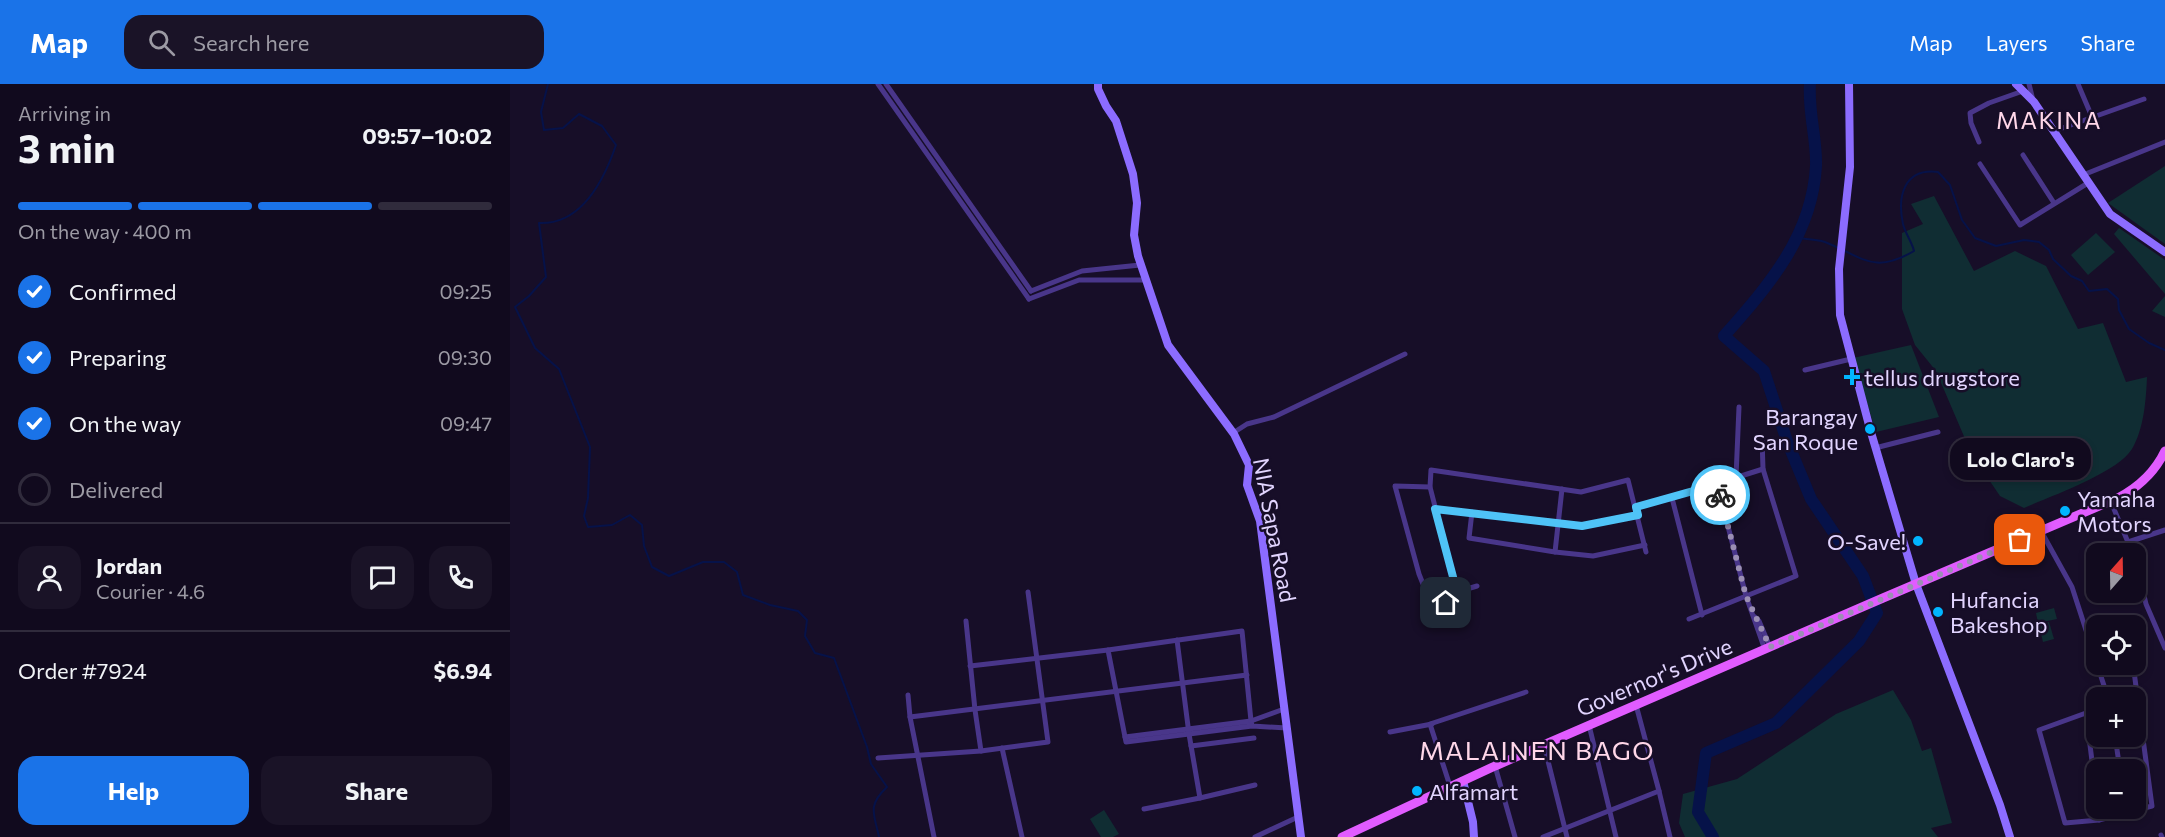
<!DOCTYPE html>
<meta charset="utf-8">
<style>
:root{--surface:#110a1e;--page:#1a1327;--text:#f1f3f6;--muted:#9c9aa4;--line:#302b3c;--accent:#1a73e8}
body{margin:0;font-family:Commissioner,sans-serif;background:var(--page);color:var(--text);height:100vh;display:flex;flex-direction:column;font-size:22px;white-space:nowrap}
*{box-sizing:border-box;margin:0}
p{font-size:20px;color:var(--muted)}
.icon{flex:none;width:33px;height:33px;fill:none;stroke:currentColor;stroke-width:2;stroke-linecap:round;stroke-linejoin:round}
.map{position:relative;flex:1;overflow:hidden}
.drawer{display:flex;flex-direction:column;background:var(--surface);width:510px}
.drawer>*{flex:none}
.needle{width:39px;rotate:20deg}
.tools{position:absolute;left:1576px;top:459px;display:grid;gap:12px}
.tools a{display:grid;place-items:center;width:60px;height:60px;border-radius:12px;background:var(--surface);box-shadow:0 3px 9px #0003,0 0 0 2px var(--line);font-size:30px}
.pin{position:absolute;display:grid;place-items:center;width:51px;height:51px;color:#fff;margin:-26px;border-radius:12px;box-shadow:0 3px 9px #0006}
.courier{position:absolute;display:grid;place-items:center;width:60px;height:60px;margin:-30px;border:4px solid #4fc3f7;border-radius:50%;background:#fff;color:#222;box-shadow:0 2px 8px #0007}
.bubble{position:absolute;height:42px;border-radius:18px;background:var(--surface);box-shadow:0 3px 9px #0003,0 0 0 2px var(--line);font-size:20px;font-weight:700;line-height:42px;text-align:center}
.headline em{font-style:normal;font-weight:700}
.headline div{display:flex;flex-direction:column-reverse}
.headline{display:flex;align-items:center;justify-content:space-between;height:102px;padding:0 18px}
h1{font-size:39px;font-weight:700;line-height:45px}
.bar{display:grid;grid-template-columns:repeat(4,1fr);gap:9px 6px;align-content:center;height:72px;padding:0 18px}
.bar i{height:8px;border-radius:4px;background:var(--line)}
.bar .selected{background:var(--accent)}
.bar p{grid-column:span 4}
.line{display:flex;align-items:center;gap:15px;padding:0 18px;border-top:2px solid var(--line)}
.line div{flex:1}
.round{display:grid;place-items:center;flex:none;width:63px;height:63px;border-radius:18px;background:var(--page)}
ol{padding:0 18px;list-style:none}
li{display:flex;align-items:center;gap:18px;height:66px}
li p{margin-inline-start:auto}
li .icon{padding:6px;border-radius:50%;background:var(--accent);color:#fff;stroke-width:4}
li:last-child{color:var(--muted)}
li i{width:33px;height:33px;border:3px solid var(--line);border-radius:50%}
.cta{display:flex;gap:12px;margin-top:auto;padding:12px 18px}
.cta a{flex:1;height:69px;border-radius:18px;background:var(--accent);color:#fff;font-size:24px;font-weight:700;line-height:69px;text-align:center}
.cta a+a{background:var(--page);color:var(--text)}
header{display:flex;align-items:center;gap:36px;box-sizing:border-box;height:84px;padding:0 30px;background:var(--accent);color:#fff}
header strong{font-size:28px}
nav{display:flex;gap:33px;margin-inline-start:auto;font-size:21px}
.search{width:420px;height:54px;background:var(--page);display:flex;align-items:center;gap:15px;box-sizing:border-box;padding:0 21px;border-radius:18px;color:var(--muted);font-size:22px}
main{display:flex;flex:1;min-height:0}
.map>svg:first-child{display:block}
</style>
<header>
<strong>Map</strong>
<div class="search"><svg class="icon" aria-label="search" viewBox="0 0 24 24"><circle cx="10" cy="10" r="6"/><path d="M15 15l6 6"/></svg>Search here</div>
<nav><a>Map</a><a>Layers</a><a>Share</a></nav>
</header>
<main>
<section class="drawer">
<div class="headline"><div><h1>3 min</h1><p>Arriving in</p></div><em>09:57–10:02</em></div>
<div class="bar"><i class="selected"></i><i class="selected"></i><i class="selected"></i><i></i><p>On the way · 400 m</p></div>
<ol>
<li><svg class="icon" aria-label="check" viewBox="0 0 24 24"><path d="M5 12l5 5 9-10"/></svg>Confirmed<p>09:25</p></li>
<li><svg class="icon" aria-label="check" viewBox="0 0 24 24"><path d="M5 12l5 5 9-10"/></svg>Preparing<p>09:30</p></li>
<li><svg class="icon" aria-label="check" viewBox="0 0 24 24"><path d="M5 12l5 5 9-10"/></svg>On the way<p>09:47</p></li>
<li><i></i>Delivered</li>
</ol>
<div class="line" style="height:108px"><a class="round"><svg class="icon" aria-label="person" viewBox="0 0 24 24"><circle cx="12" cy="8" r="4"/><path d="M4 21q1-7 8-7t8 7"/></svg></a><div><b>Jordan</b><p>Courier · 4.6</p></div><a class="round"><svg class="icon" aria-label="chat" viewBox="0 0 24 24"><path d="M4 5h16v11H9l-5 4z"/></svg></a><a class="round"><svg class="icon" aria-label="phone" viewBox="0 0 24 24"><path d="M5 4h4l2 5-3 2q2 4 5 5l2-3 5 2v4C11 20 4 13 5 4z"/></svg></a></div>
<div class="line" style="height:78px"><div>Order #7924</div><b>$6.94</b></div>
<div class="cta"><a>Help</a><a>Share</a></div>
</section>
<div class="map">
<svg width="1655" height="753" viewBox="0 0 1655 753">
<rect width="100%" height="100%" fill="#170e28"/>
<g fill="#102d33">
<path d="M1655 82V160L1598 119Z"/>
<path d="M1424 112 1464 187 1505 167 1536 182 1568 245 1593 239 1616 298 1637 293C1636 316 1634 345 1622 365 1607 389 1541 412 1514 424L1490 412 1462 371 1426 287 1405 261 1392 225V149L1413 140 1401 120Z"/>
<path d="M1609 144 1655 176V210L1604 150Z"/>
<path d="M1586 149 1605 168 1578 191 1561 171Z"/>
<path d="M1655 212V233L1642 227Z"/>
<path d="M1401 261 1429 333 1366 348 1343 274Z"/>
<path d="M1544 524 1547 535 1528 539 1526 529Z"/>
<path d="M1539 538 1544 555 1533 558 1529 541Z"/>
<path d="M1383 606 1401 636 1412 667 1421 664 1442 739 1421 744 1428 753H1175L1169 739 1173 710 1227 695 1326 630Z"/>
<path d="M594 726 609 750 603 753H591L580 735Z"/>
</g>
<g fill="none" stroke-linecap="round" stroke-linejoin="round">
<g stroke="#061249" stroke-width="2">
<path d="M38 0 31 28 34 46 53 44 69 30 92 42 106 61C94 96 72 141 29 139L36 193 19 212 5 223 25 264 49 285 80 363 78 414 74 432 78 443 102 441 120 431 132 441 134 462 142 483 159 492 193 478H214L227 488 233 511 260 521 288 527 297 536 295 552 305 569 324 574 357 663 361 680 377 703C357 722 364 729 369 753"/>
<path d="M1287 154C1296 155 1307 155 1315 158 1353 173 1363 191 1404 167 1402 158 1395 149 1393 140 1387 112 1394 84 1428 88L1440 101 1452 136 1465 154 1486 162 1514 156 1529 158 1539 166 1543 175 1561 192 1572 197 1579 207 1597 205 1608 215 1609 226 1619 245 1639 259 1655 266"/>
</g>
<path stroke="#061249" stroke-width="12" d="M1203 753 1188 728 1196 669 1266 639 1349 557 1367 529 1353 492 1301 415 1277 357 1254 287 1214 252C1258 202 1302 153 1306 82 1307 55 1298 29 1300 0"/>
<g stroke="#49368a" stroke-width="5">
<path d="M368 0 519 215"/>
<path d="M376 0 521 207"/>
<path d="M1519 0 1523 16"/>
<path d="M1568 0 1582 33"/>
<path d="M1544 47 1634 15"/>
<path d="M1469 58 1461 39 1460 29 1479 19 1513 7"/>
<path d="M1513 71 1544 119"/>
<path d="M1470 80 1510 141 1578 99"/>
<path d="M1573 91 1655 58"/>
<path d="M521 207 572 187 630 181"/>
<path d="M519 215 569 196H635"/>
<path d="M1295 286 1341 275"/>
<path d="M723 349 737 340 764 333 895 270"/>
<path d="M1365 364 1428 348"/>
<path d="M1226 393 1229 323"/>
<path d="M1207 400 1236 512 1255 566"/>
<path d="M920 403 885 402 909 490 925 530 947 508 967 502"/>
<path d="M1162 414 1192 531"/>
<path d="M1601 418 1623 470"/>
<path d="M1126 423 1162 414 1253 385"/>
<path d="M925 425 1072 442 1128 431"/>
<path d="M962 428 959 454 1045 468 1083 472 1135 461"/>
<path d="M1531 447 1562 503 1598 614"/>
<path d="M1618 458 1655 446"/>
<path d="M1045 468 1052 405"/>
<path d="M1626 477 1636 520 1655 564"/>
<path d="M947 508 920 403 921 386 1071 408 1118 396 1136 468"/>
<path d="M1245 533 1249 537 1260 563"/>
<path d="M1179 535 1286 492 1253 385 1252 354"/>
<path d="M456 537 465 626 471 667"/>
<path d="M667 556 679 650 690 714 745 701"/>
<path d="M460 582 598 566"/>
<path d="M398 611 400 633 424 753"/>
<path d="M1126 621 1149 707 1160 753"/>
<path d="M1587 625 1529 646 1555 739 1589 736 1642 722 1623 580"/>
<path d="M1576 629 1587 717"/>
<path d="M400 633 737 591"/>
<path d="M1079 641 1106 753"/>
<path d="M742 642 741 637 615 653 616 658 742 642 777 644"/>
<path d="M880 648 922 640"/>
<path d="M1605 652 1610 686"/>
<path d="M615 653 598 566 732 547 741 637 774 625"/>
<path d="M1034 661 1057 753"/>
<path d="M681 662 744 654"/>
<path d="M492 664 512 753"/>
<path d="M368 674 471 667 538 658 518 508"/>
<path d="M985 682 1005 753"/>
<path d="M940 702 920 640 1016 608"/>
<path d="M1588 724 1589 736"/>
<path d="M634 725 690 714"/>
<path d="M1651 751 1652 753"/>
<path d="M745 753 788 733"/>
<path d="M1033 753 1149 707"/>
</g>
<g stroke="#8c6cff" stroke-width="8">
<path d="M588 0V5L596 22 606 37 623 90 627 119 624 151 628 172 658 261 724 350 739 381 737 401 750 437 791 753"/>
<path d="M1339 0 1340 83 1329 185 1330 231 1360 345 1406 500 1490 721 1500 753"/>
<path d="M1506 0 1524 18 1600 130 1655 168"/>
<path d="M953 697 963 738 964 753"/>
</g>
<path stroke="#e15cff" stroke-width="9" d="M832 753 985 682 1373 514 1608 414C1629 403 1645 388 1655 367"/>
</g>
<g fill="none" stroke-linecap="round" stroke-linejoin="round">
<path stroke="#9b8fb4" stroke-width="6" stroke-dasharray="0 10.8" d="M1210 411 1236 512 1260 563 1510 456"/>
<path stroke="#4fc3f7" stroke-width="8" d="M936 519 947 508 925 425 1072 442 1128 431 1126 423 1208 400 1210 411"/>
</g>
<g fill="#01b5ff" stroke="#170e28" stroke-width="2">
<path d="M1339 284h6v6h6v6h-6v6h-6v-6h-6v-6h6z"/>
<circle cx="1360" cy="345" r="6"/>
<circle cx="1555" cy="427" r="6"/>
<circle cx="1408" cy="457" r="6"/>
<circle cx="1428" cy="528" r="6"/>
<circle cx="907" cy="707" r="6"/>
</g>
<g text-anchor="middle" dominant-baseline="central" stroke-width="5" stroke-linejoin="round" paint-order="stroke">
<g font-size="22" fill="#e2d5ff" stroke="#170e28" text-anchor="start">
<text x="1354" y="293">tellus drugstore</text>
<text x="1348" y="332" text-anchor="end">Barangay<tspan x="1348" dy="25">San Roque</tspan></text>
<text x="1567" y="414">Yamaha<tspan x="1567" dy="25">Motors</tspan></text>
<text x="1396" y="457" text-anchor="end">O-Save!</text>
<text x="1440" y="515">Hufancia<tspan x="1440" dy="25">Bakeshop</tspan></text>
<text x="919" y="707">Alfamart</text>
</g>
<g font-size="22" fill="#e2d5ff" stroke="#170e28">
<text transform="translate(765 446) rotate(79)">NIA Sapa Road</text>
<text transform="translate(1144 593) rotate(-23)">Governor's Drive</text>
</g>
<g font-size="24" letter-spacing="1.5" fill="#ffd7e9" stroke="#170e28">
<text x="1539" y="35">MAKINA</text>
</g>
<g font-size="26" letter-spacing="1.5" fill="#ffd7e9" stroke="#170e28">
<text x="1027" y="665">MALAINEN BAGO</text>
</g>
</g>
</svg>
<div class="tools">
<a><svg class="needle" viewBox="-14 -14 28 28"><path d="M0-13l5 13h-10z" fill="#e53935"/><path d="M0 13l5-13h-10z" fill="#9c9aa4"/></svg></a>
<a><svg class="icon" aria-label="locate" viewBox="0 0 24 24"><circle cx="12" cy="12" r="6"/><path d="M12 2v4M12 18v4M2 12h4M18 12h4"/></svg></a>
<a>+</a>
<a>−</a>
</div>
<div class="pin" style="left:1510px;top:456px;background:#ea580c"><svg class="icon" aria-label="bag" viewBox="0 0 24 24"><path d="M5 8h14l-1 12H6zM9 8a3 3 0 0 1 6 0"/></svg></div>
<div class="pin" style="left:936px;top:519px;background:#1f2937"><svg class="icon" aria-label="home" viewBox="0 0 24 24"><path d="M3 11l9-7 9 7M6 9v11h12V9"/></svg></div>
<div class="courier" style="left:1210px;top:411px"><svg class="icon" aria-label="bike" viewBox="0 0 24 24"><circle cx="6" cy="16" r="4"/><circle cx="18" cy="16" r="4"/><path d="M6 16l4-8h5l3 8M10 8l3 8H6M13 5h3"/></svg></div>
<div class="bubble" style="left:1440px;top:354px;width:141px">Lolo Claro's</div>
</div>
</main>
